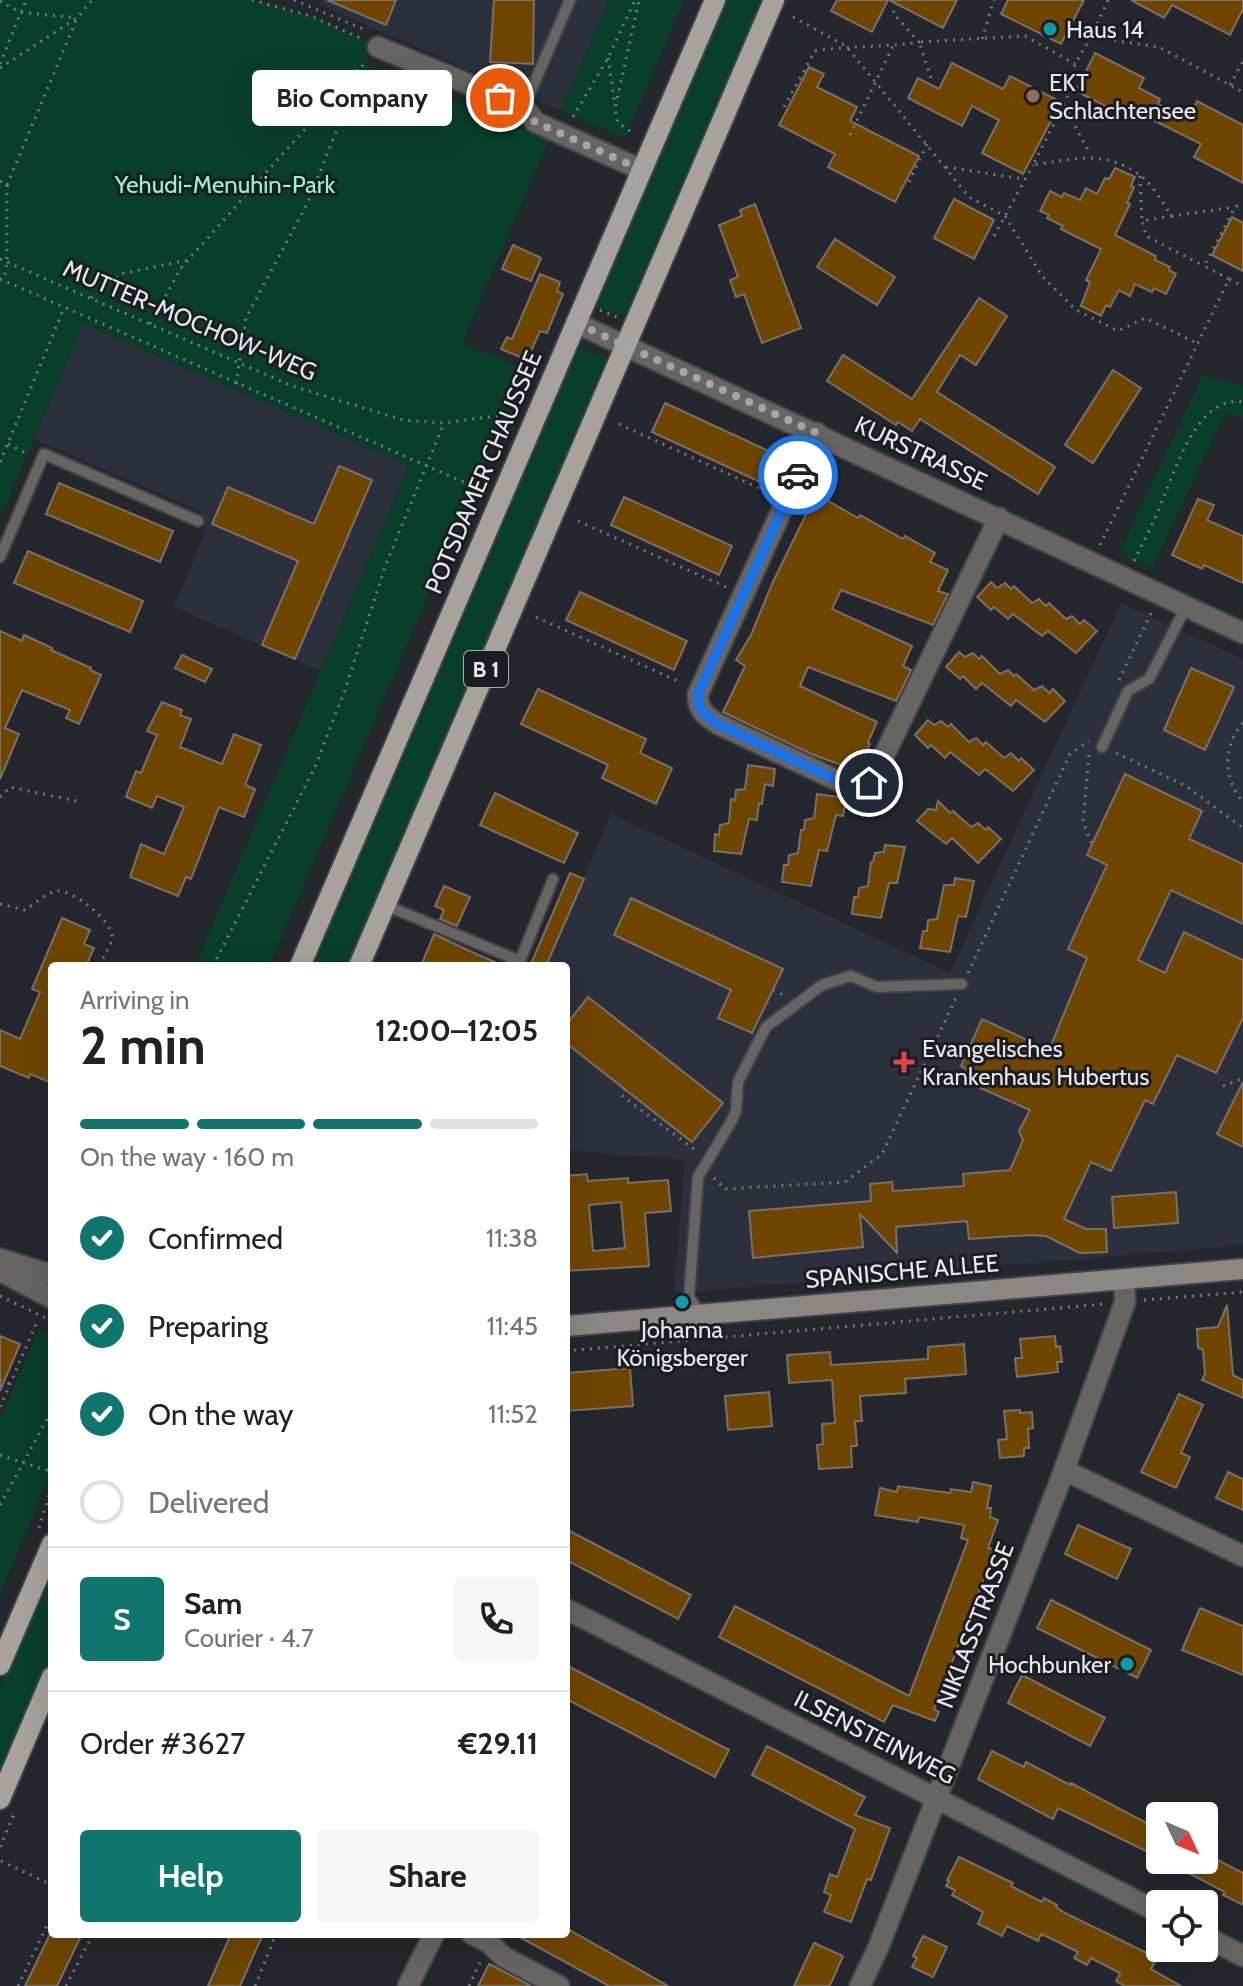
<!DOCTYPE html>
<meta charset="utf-8">
<style>
:root{--surface:#fff;--page:#f6f6f6;--text:#222;--muted:#767676;--line:#e0e0e0;--accent:#0f766e}
body{margin:0;font-family:Cabin,sans-serif;background:var(--page);color:var(--text);height:100vh;display:flex;flex-direction:column;font-size:30px;white-space:nowrap}
*{box-sizing:border-box;margin:0}
p{font-size:26px;color:var(--muted)}
.icon{flex:none;width:44px;height:44px;fill:none;stroke:currentColor;stroke-width:2;stroke-linecap:round;stroke-linejoin:round}
.map{position:relative;flex:1;overflow:hidden}
.sheet{position:absolute;left:48px;top:962px;width:522px;height:976px;display:flex;flex-direction:column;background:var(--surface);border-radius:8px;box-shadow:0 8px 32px #0002}
.sheet>*{flex:none}
.needle{width:52px;rotate:134deg}
.fabs{position:absolute;left:1146px;top:1802px;display:grid;gap:16px}
.fabs a{display:grid;place-items:center;width:72px;height:72px;border-radius:8px;background:var(--surface);box-shadow:0 8px 32px #0002;font-size:40px}
.pin{position:absolute;display:grid;place-items:center;width:68px;height:68px;color:#fff;margin:-34px;border:4px solid #fff;border-radius:50%;box-shadow:0 2px 8px #0007}
.courier{position:absolute;display:grid;place-items:center;width:80px;height:80px;margin:-40px;border:6px solid #1a73e8;border-radius:50%;background:#fff;color:#222;box-shadow:0 2px 10px #0007}
.bubble{position:absolute;height:56px;border-radius:8px;background:var(--surface);box-shadow:0 8px 32px #0002;font-size:26px;font-weight:700;line-height:56px;text-align:center}
.headline em{font-style:normal;font-weight:700}
.headline div{display:flex;flex-direction:column-reverse}
.headline{display:flex;align-items:center;justify-content:space-between;height:136px;padding:0 32px}
h1{font-size:52px;font-weight:700;line-height:60px}
.bar{display:grid;grid-template-columns:repeat(4,1fr);gap:12px 8px;align-content:center;height:96px;padding:0 32px}
.bar i{height:10px;border-radius:6px;background:var(--line)}
.bar .current{background:var(--accent)}
.bar p{grid-column:span 4}
.line{display:flex;align-items:center;gap:20px;padding:0 32px;border-top:2px solid var(--line)}
.line div{flex:1}
.round{display:grid;place-items:center;flex:none;width:84px;height:84px;border-radius:8px;background:var(--page)}
ol{padding:0 32px;list-style:none}
li{display:flex;align-items:center;gap:24px;height:88px}
li p{margin-inline-start:auto}
li .icon{padding:8px;border-radius:50%;background:var(--accent);color:#fff;stroke-width:4}
li:last-child{color:var(--muted)}
li i{width:44px;height:44px;border:4px solid var(--line);border-radius:50%}
.cta{display:flex;gap:16px;margin-top:auto;padding:16px 32px}
.cta a{flex:1;height:92px;border-radius:8px;background:var(--accent);color:#fff;font-size:32px;font-weight:700;line-height:92px;text-align:center}
.cta a+a{background:var(--page);color:var(--text)}
.map>svg:first-child{display:block}
</style>
<div class="map">
<svg width="1243" height="1986" viewBox="0 0 1243 1986">
<rect width="100%" height="100%" fill="#24272d"/>
<g fill="#2c303c">
<path d="M322 0H609L561 111 320 5Z"/>
<path d="M83 324 409 465 321 671 174 607 205 533V520L197 510 34 439Z"/>
<path d="M1121 603 1243 659V1245L674 1293 685 1160 566 1150V966H546L611 814 950 973Z"/>
</g>
<g fill="#083f2b">
<path d="M0 0H252L311 16 370 43 364 63 549 140 462 343 525 369 269 966H195L409 465 84 324 0 517Z"/>
<path d="M609 0H684L625 138 561 111Z"/>
<path d="M725 0H765L627 318 594 304Z"/>
<path d="M575 345 610 360 350 966H309Z"/>
<path d="M1203 375 1243 386V419L1226 411 1152 568 1119 553Z"/>
<path d="M39 1329 52 1335V1472L0 1593V1420Z"/>
<path d="M52 1565V1656L0 1777V1686Z"/>
</g>
<g fill="#6f4500" stroke="#77716a" stroke-width="2" fill-rule="evenodd">
<path d="M327 0H396L386 25Z"/>
<path d="M494 0H534L533 64 490 62Z"/>
<path d="M837 0H888L872 32 831 11Z"/>
<path d="M889 0H957L943 28Z"/>
<path d="M1008 0H1084L1061 44 1001 14Z"/>
<path d="M1131 0H1243V9L1230 35 1172 5 1164 18Z"/>
<path d="M1095 53 1144 78 1139 88 1160 99 1158 104 1188 119 1197 101 1243 125V183L1194 157 1201 144 1129 108 1125 116 1076 91Z"/>
<path d="M952 63 1003 89 1010 76 1061 102 1023 174 982 153 999 120 972 106 962 126 908 98 918 78 939 89Z"/>
<path d="M809 67 824 74 817 87 857 107 850 121 919 156 895 202 828 167 835 154 779 125Z"/>
<path d="M1115 168 1135 177 1131 186 1134 187 1127 203 1130 204 1115 235 1156 256 1155 260 1170 267 1169 270 1176 274 1166 294 1154 288 1152 292 1135 284 1130 296 1119 290 1110 307 1106 305 1101 316 1081 306 1090 282 1086 280 1101 249 1061 229 1063 226 1047 218 1049 215 1040 211 1050 191 1062 197 1064 193 1080 200 1086 188 1097 194 1105 178 1109 179Z"/>
<path d="M954 199 994 220 974 259 934 238Z"/>
<path d="M755 204 801 328 762 343 744 294 736 297 730 280 738 277 719 225 742 216 740 210Z"/>
<path d="M1232 217 1243 223V271L1212 255Z"/>
<path d="M835 239 895 277 877 305 817 267Z"/>
<path d="M513 245 541 258 531 281 502 269Z"/>
<path d="M540 274 560 282 557 291 563 294 547 333 540 331 527 360 501 349 507 337 512 339Z"/>
<path d="M979 298 1007 316 976 365 960 355 937 392 1055 467 1038 494 920 419 912 431 898 422 896 425 827 381 843 355 912 399Z"/>
<path d="M1113 370 1141 388 1093 463 1065 445Z"/>
<path d="M665 403 773 453 760 482 652 432Z"/>
<path d="M339 466 372 480 295 659 262 645 298 561 212 524 228 487 314 524Z"/>
<path d="M59 483 173 531 160 562 46 514Z"/>
<path d="M816 494 858 518 860 515 903 539 905 536 935 553 930 562 948 570 938 591 948 594 933 625 841 590 832 609 912 646 903 666 911 670 896 701 808 667 800 686 877 722 868 742 870 744 860 765 857 763 854 770 809 753 723 712 745 666 736 660 751 635 772 584Z"/>
<path d="M624 497 732 546 719 575 611 525Z"/>
<path d="M1198 499 1214 505 1207 520 1243 536V583L1204 565 1202 569 1172 555Z"/>
<path d="M28 551 143 601 130 632 14 583Z"/>
<path d="M991 582 997 588 1005 583 1011 589 1014 586 1032 603 1039 599 1046 606 1049 603 1066 619 1072 616 1080 624 1084 620 1097 631 1076 653 1048 631 1042 636 1013 614 1008 619 994 607 991 610 977 597Z"/>
<path d="M580 592 687 641 674 670 566 620Z"/>
<path d="M0 631 22 641 24 635 52 648 51 650 91 668 90 670 101 675 79 724 66 718 70 710 22 690 5 728 19 734 0 779Z"/>
<path d="M959 652 965 657 973 653 979 659 982 656 1000 674 1008 670 1014 676 1016 674 1034 690 1042 686 1049 693 1053 689 1065 701 1045 722 1016 700 1011 706 982 683 976 689 963 676 960 679 946 667Z"/>
<path d="M182 655 212 669 205 682 175 668Z"/>
<path d="M1191 668 1234 687 1205 750 1164 730Z"/>
<path d="M538 689 646 739 640 753 672 768 656 804 602 778 608 765 521 724Z"/>
<path d="M162 702 182 710 180 715 191 719 180 747 222 764 234 734 261 745 245 785 255 789 244 817 219 807 191 879 186 877 178 896 130 877 141 844 164 854 184 807 157 796 152 808 126 797 136 771 141 773 157 735 147 731Z"/>
<path d="M928 720 934 725 941 721 948 727 951 724 969 742 976 738 983 745 986 742 1004 758 1011 753 1019 761 1021 758 1034 770 1013 791 985 769 979 775 950 752 945 758 931 745 928 748 915 735Z"/>
<path d="M748 765 775 769 773 786 765 784 762 804 759 803 757 820 749 819 741 854 714 851 715 834 719 835 720 825 729 823 731 799 735 800 736 790 745 789Z"/>
<path d="M1125 774 1202 811 1189 839 1243 864V924L1171 890 1138 960 1165 973 1184 932 1243 960V1018L1216 1073 1177 1055 1153 1104 1145 1100 1111 1171 1091 1162 1064 1219 1086 1229H1106L1107 1252 1080 1253 1046 1236 1030 1235 969 1239 967 1221 896 1227 897 1253 860 1214 863 1247 753 1258 749 1211 871 1201 870 1184 892 1182 893 1191 964 1186 963 1174 1010 1170 1023 1140 1019 1131 1030 1110 962 1080 967 1069 961 1066 982 1019 1049 1050 1087 958 1068 949 1107 865 1087 855Z"/>
<path d="M495 793 578 833 564 863 480 825Z"/>
<path d="M817 794 846 798 843 816 836 815 827 851 819 850 811 886 782 882 784 865H788L789 855 798 853 801 830H804L805 820 814 818Z"/>
<path d="M938 801 950 813 953 811 971 827 978 823 986 830 988 827 1001 839 978 863 952 838 946 844 917 821 928 809 936 810Z"/>
<path d="M885 845 905 847 897 883H889L881 918 852 914 854 897H858L859 888 868 886 871 862H873L875 853 884 852Z"/>
<path d="M570 873 584 879 546 966H530Z"/>
<path d="M955 878 974 881 966 917 958 916 950 952 920 948 923 931H927L928 920 937 919 944 885H954Z"/>
<path d="M444 886 470 897 457 926 440 919 444 910 435 906Z"/>
<path d="M631 898 783 969 752 1033 718 1018 731 990 614 935Z"/>
<path d="M62 918 90 930 84 944 94 948 86 966H52V1083L30 1074 29 1078 0 1066V1030L20 1039 40 992 32 989Z"/>
<path d="M434 934 472 952 504 966H421Z"/>
<path d="M588 997 723 1103 692 1142 566 1043V1025Z"/>
<path d="M1243 1082V1147L1217 1134Z"/>
<path d="M587 1174 588 1181 628 1178V1183L668 1180 671 1211 645 1213 649 1266 566 1271V1250H569L566 1176ZM621 1202 625 1248 593 1251 589 1205Z"/>
<path d="M1176 1192 1178 1223 1114 1228 1112 1197Z"/>
<path d="M1227 1305 1233 1375 1243 1380V1398L1202 1380 1205 1374 1203 1350 1198 1348 1197 1329 1218 1327Z"/>
<path d="M0 1336 20 1344 0 1391Z"/>
<path d="M1055 1336 1056 1347 1060 1346 1062 1362H1057L1058 1372 1017 1377 1015 1358H1022L1020 1339Z"/>
<path d="M964 1344 966 1374 905 1379 906 1393 860 1396 862 1421H855L857 1446H851L852 1467 819 1469 817 1445 823 1444 822 1424 835 1423 832 1380 789 1383 787 1355 830 1352 831 1365 928 1359V1347Z"/>
<path d="M630 1368 633 1406 566 1411V1373Z"/>
<path d="M769 1392 772 1426 728 1430 725 1396Z"/>
<path d="M1179 1394 1203 1405 1181 1453 1190 1457 1176 1488 1141 1472Z"/>
<path d="M1020 1410V1413L1032 1412 1033 1428 1028 1429 1029 1448H1024V1456L1000 1458 998 1440 1007 1439 1004 1411Z"/>
<path d="M1228 1472 1243 1479V1510L1216 1498Z"/>
<path d="M973 1482 991 1486 987 1508H991L990 1517 998 1520 988 1548 995 1550 934 1709 939 1712 935 1721 893 1705 884 1722 719 1637 735 1606 909 1696 968 1540 961 1538 964 1525 919 1517 918 1522 875 1515 880 1488 897 1492 898 1486 950 1493 951 1489 971 1492Z"/>
<path d="M1078 1525 1131 1549 1117 1579 1065 1554Z"/>
<path d="M566 1529 691 1595 678 1619 566 1560Z"/>
<path d="M1051 1600 1151 1650 1137 1678 1037 1628Z"/>
<path d="M1200 1608 1243 1626V1675L1182 1650Z"/>
<path d="M566 1665 729 1750 715 1777 566 1699Z"/>
<path d="M1022 1675 1105 1718 1090 1746 1008 1703Z"/>
<path d="M767 1746 865 1797 855 1815 890 1828 871 1880 867 1879 851 1922 824 1912 831 1895 824 1892 830 1874 837 1877 855 1829 752 1775Z"/>
<path d="M992 1751 1024 1767 1026 1762 1070 1785 1071 1783 1160 1830V1858L1058 1808 1053 1819 978 1779Z"/>
<path d="M1204 1853 1243 1873V1905L1223 1895 1225 1892 1164 1860H1204Z"/>
<path d="M959 1857 1013 1883 1011 1886 1042 1902 1044 1898 1057 1905 1056 1907 1063 1912 1157 1958 1151 1969 1181 1986H1125L1116 1981 1120 1974 1118 1972 1091 1958 1087 1965 1074 1958 1078 1952 1050 1938 1041 1934 1038 1941 1007 1926 1002 1936 978 1924 983 1912 952 1895 955 1890 946 1886 949 1881 947 1880Z"/>
<path d="M566 1928 612 1954 668 1986H609L514 1934H566Z"/>
<path d="M50 1934H82L57 1986H25Z"/>
<path d="M231 1934H263L240 1986H208Z"/>
<path d="M923 1936 947 1947 933 1977 912 1967 917 1958 913 1956Z"/>
<path d="M814 1943 843 1956 832 1981 829 1986H794Z"/>
<path d="M489 1964 495 1967 531 1986H478Z"/>
</g>
<g fill="none" stroke-linecap="round" stroke-linejoin="round">
<defs>
<g id="lane">
<path d="M524 107 570 0"/>
<path d="M0 557 44 454 198 521"/>
<path d="M1102 747 1128 691 1149 679 1186 607"/>
<path d="M385 905 520 961 518 966"/>
<path d="M520 961 553 879"/>
<path d="M701 1314 689 1297 698 1177 731 1122 736 1111 738 1082 766 1027 822 985 851 976 877 987 962 984"/>
</g>
<g id="street">
<path d="M378 47 524 107 535 122 642 170"/>
<path d="M576 323 1243 633"/>
<path d="M817 433 698 694C697 710 706 716 718 724L847 785 859 788 869 783 877 770 999 518"/>
<path d="M0 1259 52 1275"/>
<path d="M0 1271 52 1298"/>
<path d="M1064 1470 1243 1556"/>
<path d="M566 1609 1160 1913"/>
<path d="M472 1934 489 1943 504 1957 559 1986"/>
<path d="M1204 1936 1243 1956"/>
<path d="M408 1986 434 1934"/>
<path d="M860 1986 878 1948 1059 1484 1125 1302 1124 1279"/>
</g>
<path id="secondary" d="M566 1326 1243 1269"/>
<g id="primary">
<path d="M300 966 715 0"/>
<path d="M359 966 774 0"/>
<path d="M0 1665 52 1544"/>
<path d="M0 1799 52 1677"/>
</g>
</defs>
<use href="#lane" stroke="#3f4248" stroke-width="14"/>
<use href="#street" stroke="#3f4248" stroke-width="24"/>
<use href="#secondary" stroke="#3f4248" stroke-width="24"/>
<use href="#primary" stroke="#3f4248" stroke-width="24"/>
<g stroke="#76787e" stroke-width="3" stroke-dasharray="2 6" stroke-linecap="butt">
<path d="M252 0 311 16 360 38"/>
<path d="M294 0 368 31"/>
<path d="M1108 0 1091 37 1159 47 1243 92"/>
<path d="M0 1 19 12 77 18"/>
<path d="M793 17 846 46 969 197 1005 216 1042 276 1076 310 1118 331 1145 318 1197 343"/>
<path d="M1091 37 1075 64 1067 98 1033 165C1073 159 1106 149 1141 176 1153 185 1163 204 1172 216L1235 207"/>
<path d="M982 39 994 0"/>
<path d="M608 58 615 106"/>
<path d="M0 64 26 0"/>
<path d="M0 68 77 18 92 0"/>
<path d="M931 78 919 42 1025 36 1075 64"/>
<path d="M1230 85 1243 61"/>
<path d="M1064 105 1090 154"/>
<path d="M784 107 815 51C850 45 884 48 919 42L893 13 897 4"/>
<path d="M573 117 608 58 635 0"/>
<path d="M630 131 618 123 615 109 639 0"/>
<path d="M850 135 893 46"/>
<path d="M946 167 1024 179"/>
<path d="M1140 176 1142 221"/>
<path d="M0 181 7 185V262L4 280"/>
<path d="M909 182 927 144"/>
<path d="M7 185 77 18"/>
<path d="M1172 216 1142 221 1146 236 1204 266"/>
<path d="M994 236 1033 165"/>
<path d="M0 259 292 386 403 420 444 423 509 414"/>
<path d="M0 279 484 491"/>
<path d="M1229 279 1204 266 1235 207 1243 203"/>
<path d="M91 298 120 274 188 260"/>
<path d="M600 310 619 318"/>
<path d="M150 324 181 268 362 65"/>
<path d="M236 384 246 318 308 202 365 59"/>
<path d="M619 424 770 493"/>
<path d="M8 444 29 455"/>
<path d="M0 462 64 308"/>
<path d="M578 521 726 587"/>
<path d="M1100 545 1229 279 1243 286"/>
<path d="M1134 561C1142 544 1151 528 1158 511 1173 478 1195 394 1243 402"/>
<path d="M536 617 682 683"/>
<path d="M1119 680 1152 611"/>
<path d="M1243 723C1223 745 1223 779 1243 802"/>
<path d="M1116 753 1186 786 1243 828"/>
<path d="M1089 755 1083 822 1092 845"/>
<path d="M0 797 10 787 81 802"/>
<path d="M0 904 25 910C33 905 49 891 57 891 73 890 112 920 112 937 111 946 103 958 99 966"/>
<path d="M213 966 315 767 345 690 386 564 444 423"/>
<path d="M968 973 1070 754 1089 741"/>
<path d="M773 990 785 996"/>
<path d="M1223 1086 1243 1078"/>
<path d="M625 1089 621 1095 698 1152"/>
<path d="M714 1178 725 1189 845 1182 882 1154 956 998"/>
<path d="M0 1296 52 1321"/>
<path d="M1144 1300 1243 1292"/>
<path d="M566 1351 1104 1304"/>
<path d="M0 1380 10 1384"/>
<path d="M0 1407 37 1322"/>
<path d="M0 1455 52 1472"/>
<path d="M0 1505 52 1410"/>
<path d="M39 1528 52 1486"/>
<path d="M0 1847 14 1814"/>
<path d="M1 1861 52 1885"/>
<path d="M18 1986 52 1915"/>
<path d="M66 1986 93 1934"/>
<path d="M255 1986 276 1934"/>
<path d="M469 1986 481 1961"/>
</g>
<use href="#lane" stroke="#676462" stroke-width="10"/>
<use href="#street" stroke="#676462" stroke-width="20"/>
<use href="#secondary" stroke="#8c8783" stroke-width="20"/>
<use href="#primary" stroke="#a8a19c" stroke-width="20"/>
</g>
<g fill="none" stroke-linecap="round" stroke-linejoin="round">
<path stroke="#a3a5aa" stroke-width="8" stroke-dasharray="0 14.4" d="M500 98 524 107 535 122 642 170 576 323 817 433 798 475"/>
<path stroke="#1a73e8" stroke-width="10" d="M798 475 698 694C697 710 705 716 718 724L847 785 859 788 869 783"/>
</g>
<g fill="#0f9aa8" stroke="#1b1d23" stroke-width="3">
<circle cx="1050" cy="29" r="8"/>
<circle cx="682" cy="1302" r="8"/>
<circle cx="1127" cy="1664" r="8"/>
</g>
<circle fill="#8d6e63" stroke="#1b1d23" stroke-width="3" cx="1033" cy="96" r="8"/>
<path fill="#e0444e" stroke="#1b1d23" stroke-width="3" d="M900 1050h8v8h8v8h-8v8h-8v-8h-8v-8h8z"/>
<g text-anchor="middle" dominant-baseline="central" stroke-width="6" stroke-linejoin="round" paint-order="stroke">
<rect fill="#1b1d23" stroke="#aaacb0" stroke-width="2" x="464" y="651" width="44" height="36" rx="6"/>
<g font-size="22" font-weight="bold" fill="#e7e9ed">
<text x="486" y="669">B 1</text>
</g>
<g font-size="24" fill="#e7e9ed" stroke="#1b1d23" text-anchor="start">
<text x="1066" y="29">Haus 14</text>
<text x="1049" y="82">EKT<tspan x="1049" dy="28">Schlachtensee</tspan></text>
<text x="922" y="1048">Evangelisches<tspan x="922" dy="28">Krankenhaus Hubertus</tspan></text>
<text x="682" y="1329" text-anchor="middle">Johanna<tspan x="682" dy="28">Königsberger</tspan></text>
<text x="1111" y="1664" text-anchor="end">Hochbunker</text>
</g>
<g font-size="24" fill="#8cfac8" stroke="#1b1d23">
<text x="225" y="184">Yehudi-Menuhin-Park</text>
</g>
<g font-size="24" fill="#e7e9ed" stroke="#1b1d23">
<text transform="translate(190 320) rotate(23)">MUTTER-MOCHOW-WEG</text>
<text transform="translate(921 453) rotate(25)">KURSTRASSE</text>
<text transform="translate(483 472) rotate(-67)">POTSDAMER CHAUSSEE</text>
<text transform="translate(902 1271) rotate(-5)">SPANISCHE ALLEE</text>
<text transform="translate(975 1625) rotate(-69)">NIKLASSTRASSE</text>
<text transform="translate(875 1737) rotate(27)">ILSENSTEINWEG</text>
</g>
</g>
</svg>
<div class="fabs">
<a><svg class="needle" viewBox="-14 -14 28 28"><path d="M0-13l5 13h-10z" fill="#e53935"/><path d="M0 13l5-13h-10z" fill="#767676"/></svg></a>
<a><svg class="icon" aria-label="locate" viewBox="0 0 24 24"><circle cx="12" cy="12" r="6"/><path d="M12 2v4M12 18v4M2 12h4M18 12h4"/></svg></a>
</div>
<div class="pin" style="left:500px;top:98px;background:#ea580c"><svg class="icon" aria-label="bag" viewBox="0 0 24 24"><path d="M5 8h14l-1 12H6zM9 8a3 3 0 0 1 6 0"/></svg></div>
<div class="pin" style="left:869px;top:783px;background:#1f2937"><svg class="icon" aria-label="home" viewBox="0 0 24 24"><path d="M3 11l9-7 9 7M6 9v11h12V9"/></svg></div>
<div class="courier" style="left:798px;top:475px"><svg class="icon" aria-label="car" viewBox="0 0 24 24"><path d="M5 17H2v-5l4-1 3-4h7l3 4 3 1v5h-3M9 17h6M6 11h13"/><circle cx="7" cy="17" r="2"/><circle cx="17" cy="17" r="2"/></svg></div>
<div class="bubble" style="left:252px;top:70px;width:200px">Bio Company</div>
<section class="sheet">
<div class="headline"><div><h1>2 min</h1><p>Arriving in</p></div><em>12:00–12:05</em></div>
<div class="bar"><i class="current"></i><i class="current"></i><i class="current"></i><i></i><p>On the way · 160 m</p></div>
<ol>
<li><svg class="icon" aria-label="check" viewBox="0 0 24 24"><path d="M5 12l5 5 9-10"/></svg>Confirmed<p>11:38</p></li>
<li><svg class="icon" aria-label="check" viewBox="0 0 24 24"><path d="M5 12l5 5 9-10"/></svg>Preparing<p>11:45</p></li>
<li><svg class="icon" aria-label="check" viewBox="0 0 24 24"><path d="M5 12l5 5 9-10"/></svg>On the way<p>11:52</p></li>
<li><i></i>Delivered</li>
</ol>
<div class="line" style="height:144px"><b class="round" style="background:var(--accent);color:#fff">S</b><div><b>Sam</b><p>Courier · 4.7</p></div><a class="round"><svg class="icon" aria-label="phone" viewBox="0 0 24 24"><path d="M5 4h4l2 5-3 2q2 4 5 5l2-3 5 2v4C11 20 4 13 5 4z"/></svg></a></div>
<div class="line" style="height:104px"><div>Order #3627</div><b>€29.11</b></div>
<div class="cta"><a>Help</a><a>Share</a></div>
</section>
</div>
